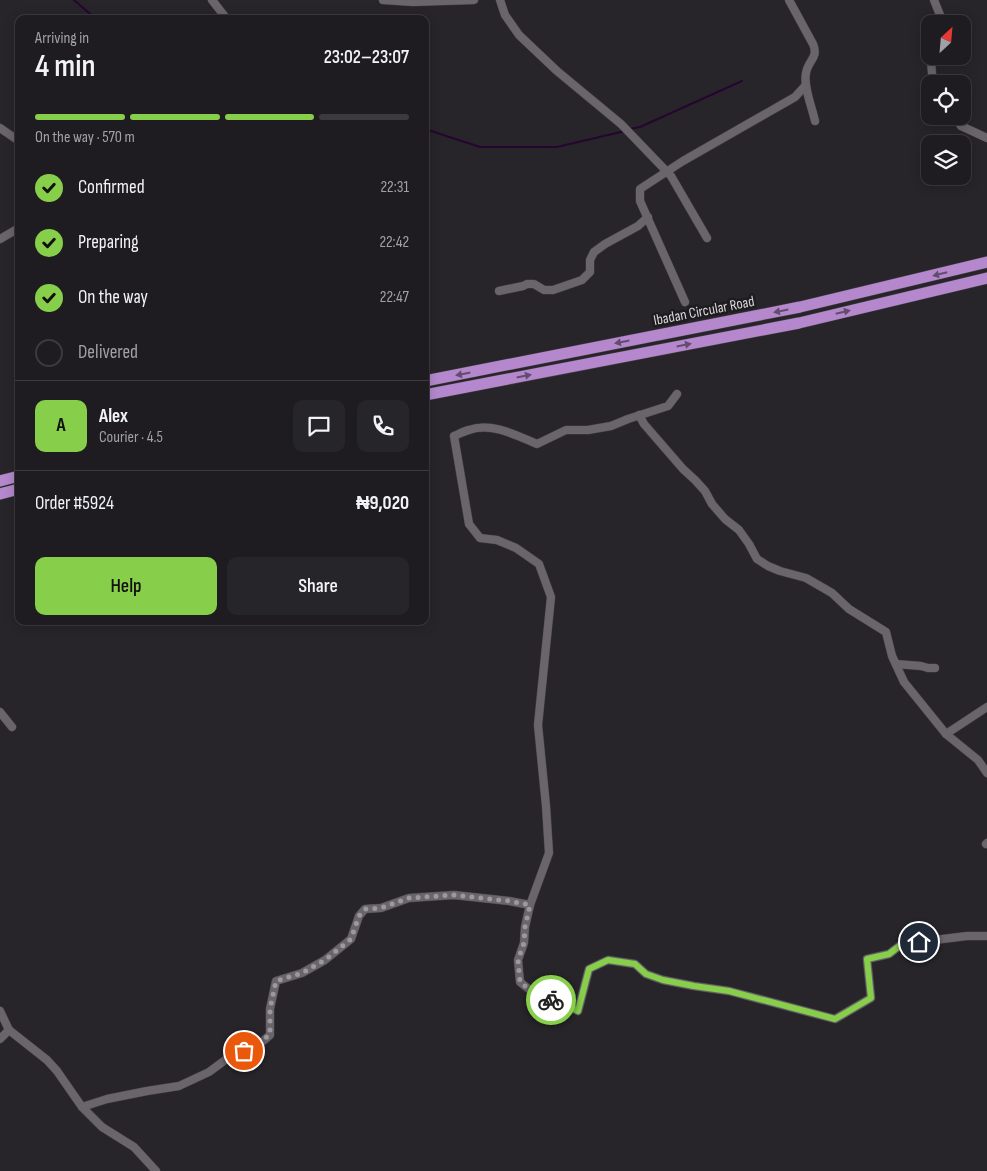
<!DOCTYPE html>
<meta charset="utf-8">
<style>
:root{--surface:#1e1c20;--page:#262529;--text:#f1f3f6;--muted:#a1a1a5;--line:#3c3a3e;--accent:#87cf4a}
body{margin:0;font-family:"Sofia Sans Condensed",sans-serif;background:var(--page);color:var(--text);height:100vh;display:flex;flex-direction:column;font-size:19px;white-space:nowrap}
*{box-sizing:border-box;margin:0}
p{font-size:16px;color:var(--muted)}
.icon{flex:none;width:28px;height:28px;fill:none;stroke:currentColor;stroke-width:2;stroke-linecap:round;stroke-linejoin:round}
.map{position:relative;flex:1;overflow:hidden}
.panel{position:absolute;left:15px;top:15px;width:414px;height:610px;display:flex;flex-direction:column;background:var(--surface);border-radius:10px;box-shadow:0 2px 12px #0003,0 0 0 1px var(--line)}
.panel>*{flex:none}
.needle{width:32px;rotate:26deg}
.tools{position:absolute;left:921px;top:15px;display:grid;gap:10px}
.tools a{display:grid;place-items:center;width:50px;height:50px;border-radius:10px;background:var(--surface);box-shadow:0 2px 12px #0003,0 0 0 1px var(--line);font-size:25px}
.pin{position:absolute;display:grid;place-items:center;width:42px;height:42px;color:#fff;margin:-21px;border:2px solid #fff;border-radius:50%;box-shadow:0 1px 5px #0007}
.courier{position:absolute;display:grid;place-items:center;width:50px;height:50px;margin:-25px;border:4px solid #87cf4a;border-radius:50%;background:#fff;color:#222;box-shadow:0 1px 6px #0007}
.headline em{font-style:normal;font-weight:600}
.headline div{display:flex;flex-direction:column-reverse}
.headline{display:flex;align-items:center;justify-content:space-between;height:85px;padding:0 20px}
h1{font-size:32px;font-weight:600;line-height:38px}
.bar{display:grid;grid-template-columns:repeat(4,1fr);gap:8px 5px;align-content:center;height:60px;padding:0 20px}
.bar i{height:6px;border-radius:4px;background:var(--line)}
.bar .selected{background:var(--accent)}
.bar p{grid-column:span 4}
.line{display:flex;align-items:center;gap:12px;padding:0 20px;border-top:1px solid var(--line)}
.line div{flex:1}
.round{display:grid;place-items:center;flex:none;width:52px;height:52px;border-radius:10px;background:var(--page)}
ol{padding:0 20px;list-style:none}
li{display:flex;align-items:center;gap:15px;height:55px}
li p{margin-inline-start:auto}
li .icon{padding:5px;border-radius:50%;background:var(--accent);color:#111;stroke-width:4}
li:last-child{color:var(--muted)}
li i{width:28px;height:28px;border:2px solid var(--line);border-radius:50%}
.action{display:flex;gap:10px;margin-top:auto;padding:10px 20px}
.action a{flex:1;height:58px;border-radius:10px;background:var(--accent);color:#111;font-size:20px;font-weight:600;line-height:58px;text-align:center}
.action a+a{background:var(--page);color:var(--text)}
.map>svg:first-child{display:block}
</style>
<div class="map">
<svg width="987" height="1171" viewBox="0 0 987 1171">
<rect width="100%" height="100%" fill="#28252a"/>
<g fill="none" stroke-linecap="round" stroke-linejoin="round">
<g stroke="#240631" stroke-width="2">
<path d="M74 0 96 19"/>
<path d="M425 129 480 147H557L625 131"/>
<path d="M630 129 640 127 742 81"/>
</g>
<defs>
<g id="minor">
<path d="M212 0 226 18 225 19"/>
<path d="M383 0 413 2 474 0"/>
<path d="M500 0 505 15 519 35 557 71 621 124 671 176 707 238"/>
<path d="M789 0 813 44C819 58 808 60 806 73 803 86 812 107 815 121"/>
<path d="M934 0 942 20V24"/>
<path d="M933 84 931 62 934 56"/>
<path d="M955 116 961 126 987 138"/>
<path d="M0 128 19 141"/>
<path d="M0 239 19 228"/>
<path d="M499 291 523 286 527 284H534L544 290H553L582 280 590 272V260L594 252 605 244 638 226 648 217"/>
<path d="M685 302 640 201V189L683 161 795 97 805 86"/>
<path d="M677 394 668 406 628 419 611 426 588 430H566L537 444C516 435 491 422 469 430 464 431 459 434 454 436L469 524 480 538 497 540 516 548 539 564 551 597 538 725 546 806 549 853 530 905 525 927 524 943 518 960 520 982 540 998 560 1002 578 1011 589 969 608 960 635 964 646 974 663 980 694 986 729 991 835 1019 871 998 867 959 889 954 902 944 967 936H987"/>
<path d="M639 415 644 424 683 469 695 480 705 491 712 504 725 519 739 530 749 544 757 559 768 566 780 571 806 578 832 593 849 609 886 632 892 656 904 682 946 734 978 760 987 773"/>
<path d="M896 664 921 666 928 668H935"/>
<path d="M0 712 12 727"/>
<path d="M946 734 987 707"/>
<path d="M986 844 987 843"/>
<path d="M0 1011 9 1030 47 1060 57 1071 82 1107 102 1127 134 1147 156 1171"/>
<path d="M0 1039 9 1030"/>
<path d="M82 1107 107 1099 147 1091 179 1086 209 1072 232 1055 255 1048 270 1035V1009L276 981 302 973 325 960 351 939 359 916 365 909 381 908 409 898 454 895 509 901 530 905"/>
</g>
<g id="highway">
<path d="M425 381 800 307 987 262"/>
<path d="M425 395 799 323 987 278"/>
<path d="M0 481 19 476"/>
<path d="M0 494 19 489"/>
</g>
</defs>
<use href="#minor" stroke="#454247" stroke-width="9"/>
<use href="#highway" stroke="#454247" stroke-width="12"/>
<use href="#minor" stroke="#69656b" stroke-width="8"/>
<use href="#highway" stroke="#b588ce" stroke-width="11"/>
</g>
<defs><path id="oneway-solid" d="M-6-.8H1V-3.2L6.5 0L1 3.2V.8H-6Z" transform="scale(1.25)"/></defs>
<g fill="#624d6e">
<use href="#oneway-solid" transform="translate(940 274) rotate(166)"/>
<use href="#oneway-solid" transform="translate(781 311) rotate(169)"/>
<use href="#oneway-solid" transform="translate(843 312) rotate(-13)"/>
<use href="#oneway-solid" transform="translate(622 342) rotate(169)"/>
<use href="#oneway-solid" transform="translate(684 345) rotate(-11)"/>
<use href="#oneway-solid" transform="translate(463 374) rotate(169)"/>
<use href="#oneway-solid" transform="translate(524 376) rotate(-11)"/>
</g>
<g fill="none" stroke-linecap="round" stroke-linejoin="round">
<path stroke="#9b999c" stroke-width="5" stroke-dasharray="0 9" d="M244 1051 255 1048 270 1034V1009L276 981 302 973 325 960 351 939 359 916 365 909 381 908 409 898 454 895 509 901 530 905 525 927 524 943 518 960 520 982 540 998 551 1000"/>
<path stroke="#87cf4a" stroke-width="6" d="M551 1000 560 1002 578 1011 589 969 608 960 635 964 646 974 663 980 694 986 729 991 835 1019 871 998 867 959 889 954 902 944 919 942"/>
</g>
<g text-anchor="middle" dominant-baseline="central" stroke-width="5" stroke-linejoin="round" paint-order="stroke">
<g font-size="15" fill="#d9d7da" stroke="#1f1c20">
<text transform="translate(704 311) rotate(-11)">Ibadan Circular Road</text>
</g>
</g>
</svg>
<div class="tools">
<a><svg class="needle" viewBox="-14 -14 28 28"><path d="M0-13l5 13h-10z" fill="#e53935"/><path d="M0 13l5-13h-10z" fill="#a1a1a5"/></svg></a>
<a><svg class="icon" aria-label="locate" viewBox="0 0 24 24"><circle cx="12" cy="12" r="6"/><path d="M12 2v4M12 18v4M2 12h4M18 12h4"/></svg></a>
<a><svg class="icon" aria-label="layers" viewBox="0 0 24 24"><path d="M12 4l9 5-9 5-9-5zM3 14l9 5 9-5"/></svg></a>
</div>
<div class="pin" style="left:244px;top:1051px;background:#ea580c"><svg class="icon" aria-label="bag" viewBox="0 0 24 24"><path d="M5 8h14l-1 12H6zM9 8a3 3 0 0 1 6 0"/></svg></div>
<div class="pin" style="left:919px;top:942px;background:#1f2937"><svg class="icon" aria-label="home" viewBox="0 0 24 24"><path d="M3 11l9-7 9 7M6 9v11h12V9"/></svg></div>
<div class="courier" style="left:551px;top:1000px"><svg class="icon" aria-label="bike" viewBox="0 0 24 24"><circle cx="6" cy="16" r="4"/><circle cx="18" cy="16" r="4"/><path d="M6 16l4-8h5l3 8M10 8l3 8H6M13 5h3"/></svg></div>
<section class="panel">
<div class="headline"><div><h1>4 min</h1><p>Arriving in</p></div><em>23:02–23:07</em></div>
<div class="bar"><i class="selected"></i><i class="selected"></i><i class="selected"></i><i></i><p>On the way · 570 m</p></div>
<ol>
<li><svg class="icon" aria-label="check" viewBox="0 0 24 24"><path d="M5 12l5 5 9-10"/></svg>Confirmed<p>22:31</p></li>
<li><svg class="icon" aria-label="check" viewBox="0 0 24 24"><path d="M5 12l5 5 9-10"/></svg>Preparing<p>22:42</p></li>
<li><svg class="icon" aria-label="check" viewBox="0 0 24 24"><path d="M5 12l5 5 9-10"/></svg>On the way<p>22:47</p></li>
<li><i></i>Delivered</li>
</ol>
<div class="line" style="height:90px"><b class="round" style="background:var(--accent);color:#111">A</b><div><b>Alex</b><p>Courier · 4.5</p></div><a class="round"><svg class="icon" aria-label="chat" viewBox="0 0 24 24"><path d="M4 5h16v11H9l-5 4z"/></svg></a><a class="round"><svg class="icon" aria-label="phone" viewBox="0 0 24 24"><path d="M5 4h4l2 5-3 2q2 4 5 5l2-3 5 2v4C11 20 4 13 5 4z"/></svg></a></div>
<div class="line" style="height:65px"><div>Order #5924</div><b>₦9,020</b></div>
<div class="action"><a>Help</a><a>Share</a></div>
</section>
</div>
